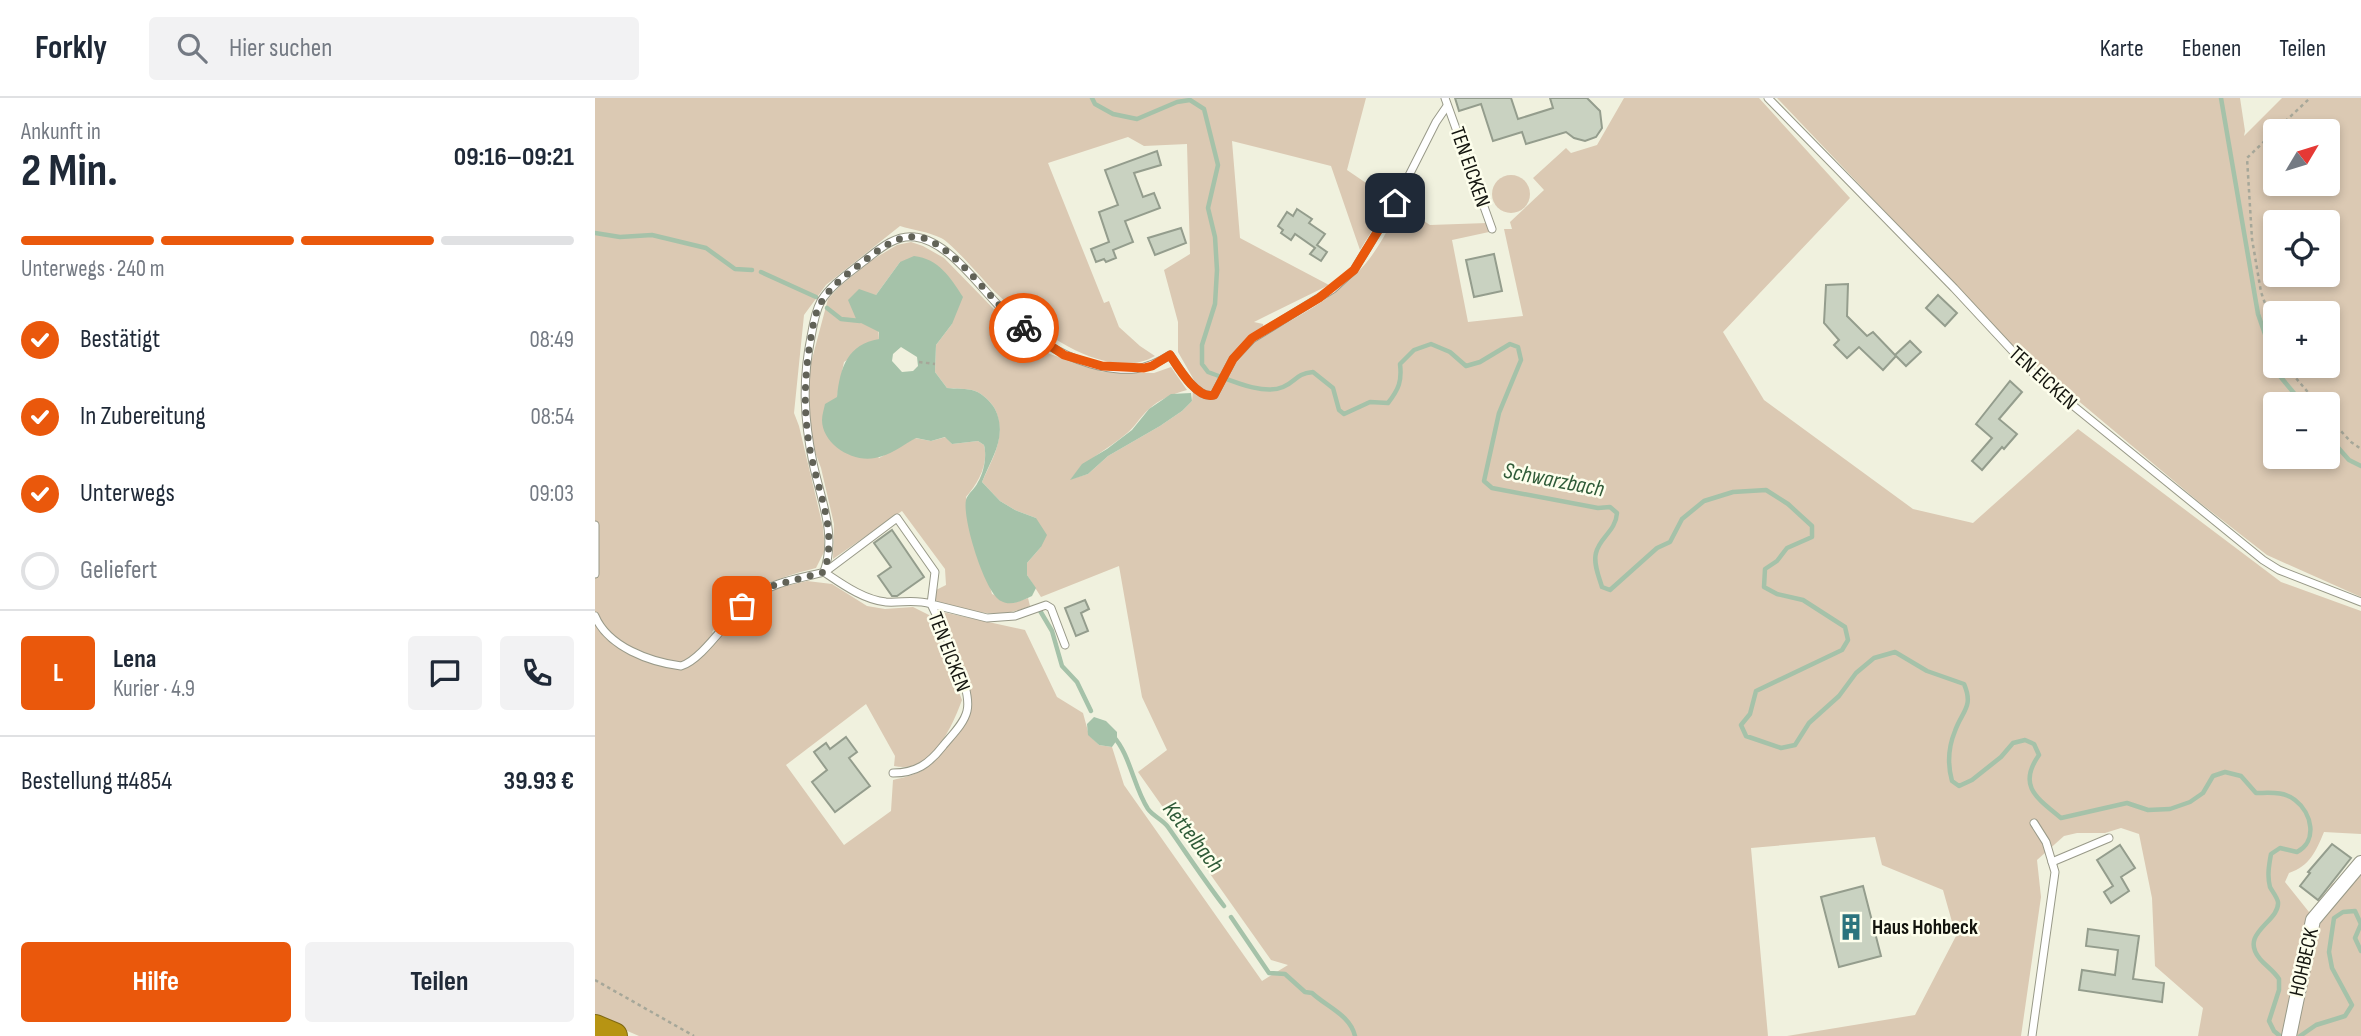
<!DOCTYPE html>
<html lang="de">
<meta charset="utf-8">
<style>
:root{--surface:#fff;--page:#f2f2f3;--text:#1f2937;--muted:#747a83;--line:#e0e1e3;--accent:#ea580c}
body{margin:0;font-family:"Sofia Sans Condensed",sans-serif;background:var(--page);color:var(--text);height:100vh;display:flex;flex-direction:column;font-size:26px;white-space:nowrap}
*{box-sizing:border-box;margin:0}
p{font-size:23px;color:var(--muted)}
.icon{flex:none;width:38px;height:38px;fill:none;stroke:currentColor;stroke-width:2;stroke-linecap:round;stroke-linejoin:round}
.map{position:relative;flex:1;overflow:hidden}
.drawer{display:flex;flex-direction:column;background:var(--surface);width:595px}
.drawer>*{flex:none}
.needle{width:46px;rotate:52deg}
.controls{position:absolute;left:1668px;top:21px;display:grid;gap:14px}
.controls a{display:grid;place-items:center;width:77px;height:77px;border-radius:7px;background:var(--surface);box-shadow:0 4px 10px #0003;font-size:35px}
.pin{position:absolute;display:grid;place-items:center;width:60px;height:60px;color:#fff;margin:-30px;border-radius:14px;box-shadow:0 4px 10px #0006}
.courier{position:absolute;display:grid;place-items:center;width:70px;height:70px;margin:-35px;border:5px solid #ea580c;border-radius:50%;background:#fff;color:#222;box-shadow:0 2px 9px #0007}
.summary em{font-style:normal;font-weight:700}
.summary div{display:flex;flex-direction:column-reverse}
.summary{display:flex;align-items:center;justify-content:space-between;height:119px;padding:0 21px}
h1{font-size:46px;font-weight:700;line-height:52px}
.bar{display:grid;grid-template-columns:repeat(4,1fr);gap:10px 7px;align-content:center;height:84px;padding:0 21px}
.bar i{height:9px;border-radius:5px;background:var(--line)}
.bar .current{background:var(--accent)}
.bar p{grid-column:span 4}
.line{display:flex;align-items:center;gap:18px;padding:0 21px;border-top:2px solid var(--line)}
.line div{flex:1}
.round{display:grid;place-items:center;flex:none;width:74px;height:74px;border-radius:7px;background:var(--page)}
ol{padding:0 21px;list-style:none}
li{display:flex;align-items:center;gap:21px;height:77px}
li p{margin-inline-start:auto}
li .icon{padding:7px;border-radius:50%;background:var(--accent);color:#fff;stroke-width:4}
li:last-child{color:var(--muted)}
li i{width:38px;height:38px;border:4px solid var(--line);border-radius:50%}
.primary-button{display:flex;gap:14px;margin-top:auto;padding:14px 21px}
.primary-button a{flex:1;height:80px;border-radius:7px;background:var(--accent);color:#fff;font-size:28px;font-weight:700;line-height:80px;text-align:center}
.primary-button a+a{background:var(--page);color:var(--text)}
header{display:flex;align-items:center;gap:42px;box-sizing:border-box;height:98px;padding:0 35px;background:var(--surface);border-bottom:2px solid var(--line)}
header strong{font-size:33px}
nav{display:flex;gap:38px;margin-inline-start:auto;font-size:24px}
.search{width:490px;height:63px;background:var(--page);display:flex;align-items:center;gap:18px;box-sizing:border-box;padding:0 24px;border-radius:7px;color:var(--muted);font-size:26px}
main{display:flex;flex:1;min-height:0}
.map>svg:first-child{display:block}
</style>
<header>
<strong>Forkly</strong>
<div class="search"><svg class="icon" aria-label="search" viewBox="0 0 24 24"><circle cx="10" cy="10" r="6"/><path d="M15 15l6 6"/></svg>Hier suchen</div>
<nav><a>Karte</a><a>Ebenen</a><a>Teilen</a></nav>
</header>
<main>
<section class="drawer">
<div class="summary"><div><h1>2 Min.</h1><p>Ankunft in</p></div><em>09:16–09:21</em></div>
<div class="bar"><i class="current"></i><i class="current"></i><i class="current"></i><i></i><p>Unterwegs · 240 m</p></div>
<ol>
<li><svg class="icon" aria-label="check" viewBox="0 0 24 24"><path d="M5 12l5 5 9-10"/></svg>Bestätigt<p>08:49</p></li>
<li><svg class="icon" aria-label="check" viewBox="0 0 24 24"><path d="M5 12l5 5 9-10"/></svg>In Zubereitung<p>08:54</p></li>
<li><svg class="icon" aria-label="check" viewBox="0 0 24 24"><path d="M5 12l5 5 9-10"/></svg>Unterwegs<p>09:03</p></li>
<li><i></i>Geliefert</li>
</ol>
<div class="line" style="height:126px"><b class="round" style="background:var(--accent);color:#fff">L</b><div><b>Lena</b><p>Kurier · 4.9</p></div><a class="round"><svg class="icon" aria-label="chat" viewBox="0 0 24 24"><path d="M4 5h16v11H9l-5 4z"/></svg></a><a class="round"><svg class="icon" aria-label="phone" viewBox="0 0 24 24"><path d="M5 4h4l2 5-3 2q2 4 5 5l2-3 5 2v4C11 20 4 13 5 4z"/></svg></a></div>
<div class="line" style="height:91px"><div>Bestellung #4854</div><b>39.93 €</b></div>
<div class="primary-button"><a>Hilfe</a><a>Teilen</a></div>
</section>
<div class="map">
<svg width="1766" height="938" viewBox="0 0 1766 938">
<rect width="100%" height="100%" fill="#f0f1de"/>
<g fill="#dbc9b3" fill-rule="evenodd">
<path d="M0 0H771L752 72 796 102 765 152 736 68 637 43 645 140 734 187 659 224 668 226 670 237C708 216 748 195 775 160 787 144 796 125 806 108L835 127 892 125 894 134 857 142 873 224 928 218 909 131H917L915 124 949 92 938 80 971 50 976 55 1002 47 1029 0H1164L1255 100 1128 234 1169 302 1318 411 1378 425 1483 331 1686 484 1766 513V736L1729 734C1721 753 1715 768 1694 775L1690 784 1714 814 1722 809 1737 786 1766 767V938H1603L1608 910 1560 868 1557 800 1544 736 1526 730 1510 735H1482L1469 738 1442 762 1446 799 1426 938H1192L1320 917 1361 838 1348 792 1287 767 1280 739 1156 750 1173 938H44L0 919ZM533 39 549 48 592 46 595 156 569 172 583 224V254L599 282 597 303 587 313 565 328 513 358 493 376 476 381C491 361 512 352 531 336 540 329 545 319 553 312 564 301 578 296 592 292L576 269 559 275 508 274 455 256 429 242 349 160 328 148 316 144 302 147 277 162 245 188 233 201 209 291 220 354 226 370 239 426 238 461 307 413 350 471 351 487 339 493 341 505C375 513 402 522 435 508L433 500 418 505 397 496 371 399C383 385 394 366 389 347L383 343 357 346 351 339 336 343 320 340 284 360 242 299 249 264 284 241 281 197 305 164 357 226 341 247 340 274 352 290C360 291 372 290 380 293 388 296 396 304 400 311 412 338 398 359 387 384L405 403 420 412 441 420 446 449 432 465V477L446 499 524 468 547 599 572 652 543 674 676 862 693 867 667 883 529 687 517 649 504 647 494 637 488 615 462 599 430 532 343 513C353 536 380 586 376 609 373 624 363 634 354 646 334 671 329 675 298 682L296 713 249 747 191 667 271 606 300 658 299 668C336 677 357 629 367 602L334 517 318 509 290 511 272 508 237 486 212 483 182 490 157 505 124 541 117 534C152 492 169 483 221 470L230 452 228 429 204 328 199 315 209 217 231 187 305 128C318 132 334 134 346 140 358 146 388 182 400 194 434 227 511 287 560 258L545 248 524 229 514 203 509 205 453 65Z"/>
<path d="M1182 0H1645L1650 33 1649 38 1687 0H1766V499L1672 457 1604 404 1419 249ZM1680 33H1732V86H1680ZM1680 124H1732V177H1680ZM1680 215H1732V268H1680ZM1680 306H1732V359H1680Z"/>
<circle cx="916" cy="96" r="19"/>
</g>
<g fill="#a5c2a9" fill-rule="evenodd">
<path d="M319 158C344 161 355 179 368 199L357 226 341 247 340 274 352 290C360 291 372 290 380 293 388 296 396 304 400 311 413 338 397 359 387 384L405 403 420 412 441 420 452 437 446 449 432 465V477L441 490 437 498C428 502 416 509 406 503 390 495 367 421 371 402 373 395 380 391 383 384 389 374 392 358 389 347L383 343 357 346 350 339 336 343 321 340C308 347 294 358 280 360 258 365 227 346 227 322 227 317 229 311 230 306L242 299C245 269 253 246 284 241V234L262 223 253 202 264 191 281 197 305 164ZM306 249 322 259 323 268 318 273 307 274 297 263 298 256Z"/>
<path d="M596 295 597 303 587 313 565 328 513 358 493 376 475 382 487 366 512 351 537 332 554 311 576 296Z"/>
<path d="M499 619 511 623 522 634V642L517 649 504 647 493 637 492 626Z"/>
</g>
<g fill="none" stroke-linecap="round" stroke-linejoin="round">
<g stroke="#a5c2a9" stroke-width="4.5">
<path d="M497 0 500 6 518 16 542 21 582 4 595 2 609 11 623 67 613 110 620 139 622 172 620 206 607 247V266L613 274C633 281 668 298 688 289 702 283 700 276 718 274L738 290 744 312 749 316 775 304 793 305C804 291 807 283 805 266L819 252 836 246 855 254 871 268 885 264 915 246 923 249 926 262 904 315 889 383 897 390 1003 410 1015 409 1022 415C1021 433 1004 440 1001 455 998 465 1004 479 1007 489L1015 492 1062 450 1075 444 1087 421 1109 403 1138 394 1171 392 1193 406 1217 428V439L1192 450 1182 463 1170 471 1169 489 1182 496 1208 502 1250 529 1253 542 1247 552 1161 593 1155 616 1146 627 1151 638 1186 650 1200 647 1214 625 1244 598 1261 575 1279 560 1300 554 1332 573 1369 586C1379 609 1367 613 1360 633 1353 650 1352 665 1357 683L1364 688 1377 682 1406 659 1418 645 1430 642 1439 646 1444 657C1422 688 1442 700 1466 720L1532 705 1553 712 1575 711 1595 704 1608 695 1618 678 1630 674 1646 678 1661 695C1675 695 1689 693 1700 702 1717 715 1723 743 1702 754L1685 750 1676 756C1674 767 1672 778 1675 789 1677 793 1682 799 1683 804 1685 824 1643 835 1665 861 1671 868 1679 873 1684 881V892L1674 923 1679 933 1685 938"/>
<path d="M1626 0 1663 216 1680 265"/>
<path d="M0 135 25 139 57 137 111 150 140 171 157 172"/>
<path d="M166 174 221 199"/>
<path d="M232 210 246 221 265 223"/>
<path d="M1681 268 1684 277 1708 306"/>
<path d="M1732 337 1754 362 1766 368"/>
<path d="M444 511 457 533 467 568 482 584 496 613"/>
<path d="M518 638C535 656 539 690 553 711 558 718 568 722 573 729 592 756 609 782 629 808"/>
<path d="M636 819 674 875 690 876 710 894 717 895C732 909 755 917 760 938"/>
<path d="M1705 938 1721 927 1750 918 1757 907 1737 870 1734 854 1739 820 1748 814 1760 813 1766 826 1760 840 1766 853"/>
</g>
</g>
<g fill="#c9d2c1" stroke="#949d8d" stroke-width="2">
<path d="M860 0H916L923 21 958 10 955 0H992L1005 13 1007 30 1001 39 990 43 979 40 971 34 931 46 927 34 898 43 886 6 864 13Z"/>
<path d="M562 53 566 67 539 75 548 99 559 95 565 110 530 123 538 144 518 152 521 160 511 164 509 161 501 164 496 151 514 144 504 114 523 107 510 72Z"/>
<path d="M702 111 717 121 714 125 730 136 722 147 732 154 726 163 715 156 720 150 700 136 696 142 686 135 688 132 683 128 692 114 698 118Z"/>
<path d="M586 130 591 145 560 157 553 140Z"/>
<path d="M899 156 907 193 879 199 871 162Z"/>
<path d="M1253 186 1252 218 1272 238 1278 234 1300 257 1315 243 1326 254 1311 268 1301 258 1288 272 1264 249 1252 260 1239 247 1244 242 1229 225 1231 187Z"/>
<path d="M1343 197 1362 215 1350 228 1331 210Z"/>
<path d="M1415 283 1427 294 1404 321 1422 336 1409 351 1407 349 1387 372 1377 363 1397 340 1381 326Z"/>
<path d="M297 432 329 479 302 498H297L283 478 296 469 279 445Z"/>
<path d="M490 502 494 511 486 515 493 533 481 538 470 510Z"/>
<path d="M251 639 262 654 254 660 275 688 240 714 217 684 232 672 219 654 231 645 235 651Z"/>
<path d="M1737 746 1756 760 1723 802 1705 788 1715 775 1713 774Z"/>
<path d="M1525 747 1540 770 1526 779 1534 793 1516 805 1509 794 1518 788 1502 762Z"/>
<path d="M1268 788 1286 858 1244 869 1226 799Z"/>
<path d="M1493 831 1544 838 1538 881 1569 885 1567 904 1484 892 1487 872 1520 877 1523 852 1491 848Z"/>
</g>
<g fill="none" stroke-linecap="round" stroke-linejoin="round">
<defs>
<g id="lane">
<path d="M850 0 897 131"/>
<path d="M1173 0 1359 190 1438 275 1668 462 1684 472 1766 504"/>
<path d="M0 427V476"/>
<path d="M229 474C242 436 226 403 218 365 209 321 207 284 216 239 218 227 220 214 226 203 236 187 254 175 269 163 283 152 301 136 320 139 353 143 383 187 405 209 433 237 465 259 504 268 533 274 550 273 575 257 583 269 602 302 619 297L638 261 657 241 738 191 759 172 800 105 841 24 852 8"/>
<path d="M230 474 302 420 340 474 336 506 392 520 420 518 451 507 456 510 470 547"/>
<path d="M0 518C13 549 55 564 86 568 109 561 135 516 157 500 179 483 204 481 229 474 247 486 269 502 291 504 307 505 320 501 336 506 347 529 378 590 372 613 369 626 356 638 348 648 334 666 321 675 298 675"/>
<path d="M1457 764 1514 740"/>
<path d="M1437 938 1460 774 1451 744 1439 725"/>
</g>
<path id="street" d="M1694 938 1718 822 1766 765"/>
<path id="highway" d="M0 930 19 938"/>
</defs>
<use href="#lane" stroke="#989988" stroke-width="9"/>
<use href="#street" stroke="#989988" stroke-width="16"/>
<use href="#highway" stroke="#7e6812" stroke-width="28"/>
<g stroke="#a6a799" stroke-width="2.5" stroke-dasharray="3.5 3.5" stroke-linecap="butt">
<path d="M1680 33 1652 60 1657 141 1666 194 1680 234"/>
<path d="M1680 33 1715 0"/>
<path d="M324 264 340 266"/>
<path d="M1695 268 1700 279 1723 306"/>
<path d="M1732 318 1756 344 1766 351"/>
<path d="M0 882 99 938"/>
</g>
<use href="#lane" stroke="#fff" stroke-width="7"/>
<use href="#street" stroke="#fff" stroke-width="14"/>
<use href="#highway" stroke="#b79413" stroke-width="26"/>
</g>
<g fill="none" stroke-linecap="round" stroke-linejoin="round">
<path stroke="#616257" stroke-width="7" stroke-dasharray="0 12.6" d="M147 508 177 488 229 474C241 438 228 406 219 370 208 326 208 284 216 239 218 227 220 214 227 203 237 186 258 172 273 160 290 147 309 133 331 141 366 155 398 207 429 230"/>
<path stroke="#ea580c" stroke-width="9" d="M429 230 469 257 507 268 549 270 557 268 575 257C583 269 602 302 619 297L638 261 657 240 724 200 759 172 800 105"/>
</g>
<defs>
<symbol id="building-bare" viewBox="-9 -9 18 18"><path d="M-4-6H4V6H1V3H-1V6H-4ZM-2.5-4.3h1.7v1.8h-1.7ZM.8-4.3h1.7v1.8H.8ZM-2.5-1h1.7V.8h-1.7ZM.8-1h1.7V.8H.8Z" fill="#2b747d" stroke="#fdfeec" stroke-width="2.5" paint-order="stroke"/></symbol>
</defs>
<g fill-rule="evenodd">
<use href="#building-bare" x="1237" y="810" width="38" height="38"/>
</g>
<g text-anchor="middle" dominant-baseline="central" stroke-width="5" stroke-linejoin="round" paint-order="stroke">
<g font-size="21" fill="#14150f" stroke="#fdfeec">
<text transform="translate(875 69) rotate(71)">TEN EICKEN</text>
<text transform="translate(1448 280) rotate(42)">TEN EICKEN</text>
<text transform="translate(354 554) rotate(69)">TEN EICKEN</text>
<text transform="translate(1709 864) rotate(-77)">HOHBECK</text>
</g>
<g font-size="21" font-weight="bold" fill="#14150f" stroke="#fdfeec" text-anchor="start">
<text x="1277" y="829">Haus Hohbeck</text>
</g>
<g font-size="23" font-style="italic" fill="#2f5b38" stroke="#fdfeec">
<text transform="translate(959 382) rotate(11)">Schwarzbach</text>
<text transform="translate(598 739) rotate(52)">Kettelbach</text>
</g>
</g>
</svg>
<div class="controls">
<a><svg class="needle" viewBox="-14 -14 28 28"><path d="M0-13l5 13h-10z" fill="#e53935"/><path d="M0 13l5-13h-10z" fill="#747a83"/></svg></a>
<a><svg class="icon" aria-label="locate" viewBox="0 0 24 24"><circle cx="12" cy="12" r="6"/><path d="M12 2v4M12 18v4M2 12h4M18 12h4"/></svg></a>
<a>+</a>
<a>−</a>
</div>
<div class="pin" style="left:147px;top:508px;background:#ea580c"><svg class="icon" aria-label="bag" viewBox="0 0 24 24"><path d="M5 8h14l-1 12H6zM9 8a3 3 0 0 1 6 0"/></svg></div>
<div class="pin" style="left:800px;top:105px;background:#1f2937"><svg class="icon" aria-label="home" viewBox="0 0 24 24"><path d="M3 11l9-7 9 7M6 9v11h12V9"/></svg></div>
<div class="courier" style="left:429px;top:230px"><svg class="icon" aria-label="bike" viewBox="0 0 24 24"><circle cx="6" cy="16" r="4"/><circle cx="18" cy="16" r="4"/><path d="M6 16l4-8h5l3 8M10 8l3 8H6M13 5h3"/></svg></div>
</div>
</main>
